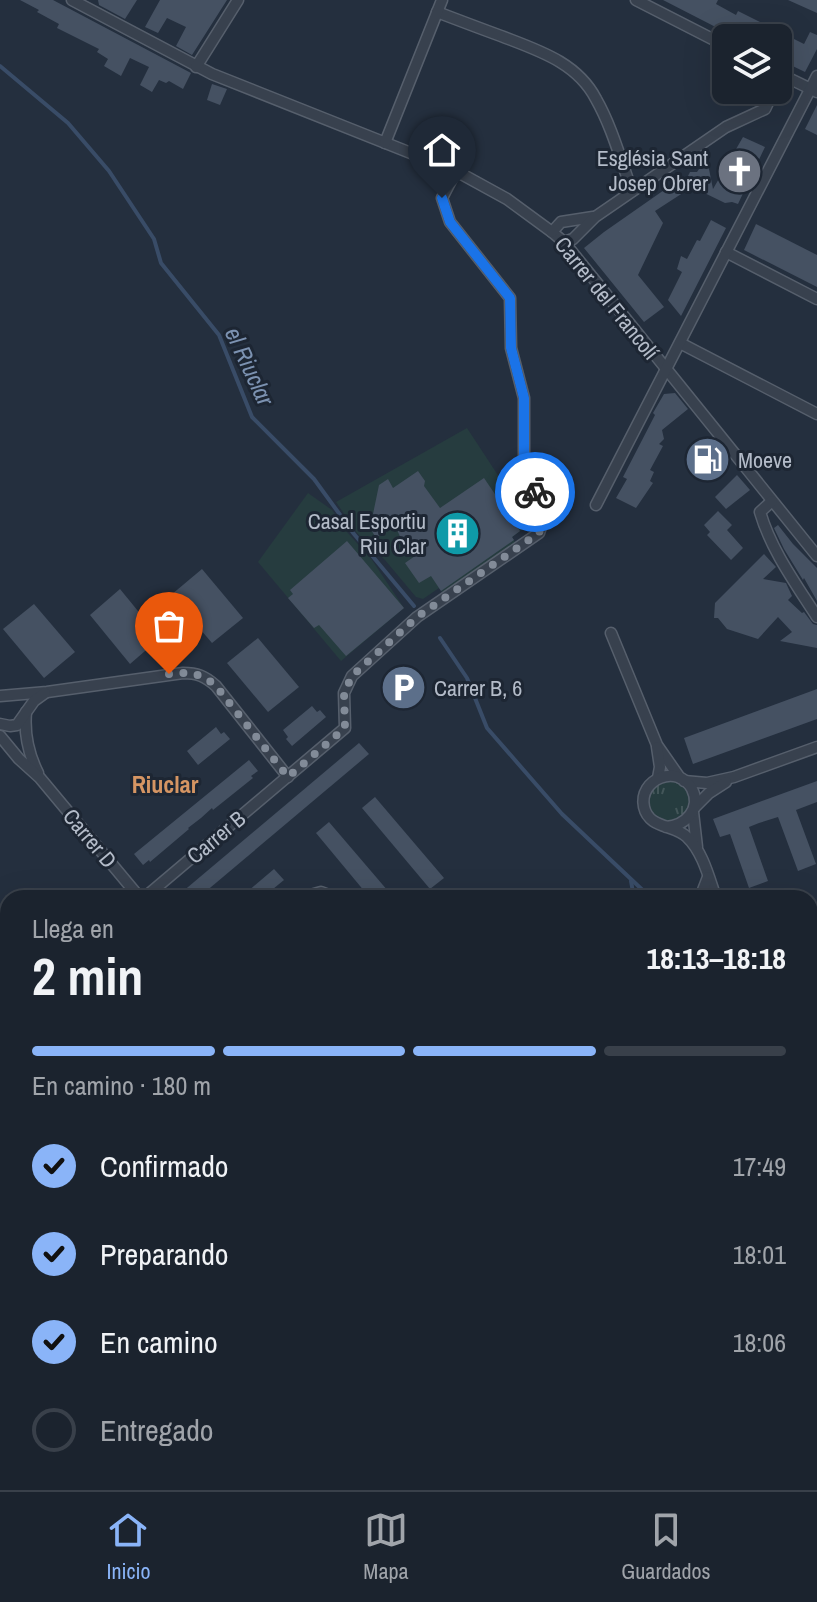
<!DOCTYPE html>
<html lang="es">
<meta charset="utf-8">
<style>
:root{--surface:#1b232e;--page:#282f3a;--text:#f1f3f6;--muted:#a0a4aa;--line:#39404a;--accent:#8ab4f8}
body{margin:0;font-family:"Archivo Narrow",sans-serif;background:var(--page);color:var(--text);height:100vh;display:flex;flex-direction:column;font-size:30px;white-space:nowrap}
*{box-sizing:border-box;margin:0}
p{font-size:26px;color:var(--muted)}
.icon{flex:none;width:44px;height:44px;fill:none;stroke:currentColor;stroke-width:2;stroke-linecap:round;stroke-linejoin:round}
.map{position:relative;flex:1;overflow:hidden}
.drawer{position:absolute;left:0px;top:890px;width:818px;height:600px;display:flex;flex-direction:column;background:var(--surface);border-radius:24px 24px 0 0;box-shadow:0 8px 32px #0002,0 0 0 2px var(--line)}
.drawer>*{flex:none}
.tools{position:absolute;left:712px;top:24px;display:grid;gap:16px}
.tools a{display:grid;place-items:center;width:80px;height:80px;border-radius:12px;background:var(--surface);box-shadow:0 8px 32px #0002,0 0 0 2px var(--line);font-size:40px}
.pin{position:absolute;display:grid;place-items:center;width:68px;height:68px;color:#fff;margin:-82px -34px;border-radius:50% 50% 50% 0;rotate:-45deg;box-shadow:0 0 8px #0007}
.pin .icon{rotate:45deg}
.courier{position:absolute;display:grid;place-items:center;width:80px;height:80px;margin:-40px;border:6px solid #1a73e8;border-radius:50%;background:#fff;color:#222;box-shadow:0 2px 10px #0007}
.headline em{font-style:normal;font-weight:700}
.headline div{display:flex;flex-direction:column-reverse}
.headline{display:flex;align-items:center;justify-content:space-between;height:136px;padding:0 32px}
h1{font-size:52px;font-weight:700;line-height:60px}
.bar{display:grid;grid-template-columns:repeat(4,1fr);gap:12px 8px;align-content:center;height:96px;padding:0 32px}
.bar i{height:10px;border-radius:6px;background:var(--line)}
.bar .current{background:var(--accent)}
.bar p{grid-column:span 4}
ol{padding:0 32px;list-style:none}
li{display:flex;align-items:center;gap:24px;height:88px}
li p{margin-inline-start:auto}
li .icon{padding:8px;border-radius:50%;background:var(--accent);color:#111;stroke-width:4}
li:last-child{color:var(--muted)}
li i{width:44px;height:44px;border:4px solid var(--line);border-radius:50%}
.tab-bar{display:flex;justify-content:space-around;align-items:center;height:112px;border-top:2px solid var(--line);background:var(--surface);font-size:22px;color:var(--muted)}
.tab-bar a{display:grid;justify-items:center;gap:4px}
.tab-bar .current{color:var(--accent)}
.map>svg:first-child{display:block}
</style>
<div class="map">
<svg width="817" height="1490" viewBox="0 0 817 1490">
<defs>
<pattern id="grass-tufts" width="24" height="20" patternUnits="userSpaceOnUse" patternTransform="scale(2)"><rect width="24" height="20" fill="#263c3f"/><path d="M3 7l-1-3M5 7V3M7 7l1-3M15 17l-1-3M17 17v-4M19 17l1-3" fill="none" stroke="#435659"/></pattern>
</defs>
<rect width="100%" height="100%" fill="#242f3e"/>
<circle fill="url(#grass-tufts)" cx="669" cy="801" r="20"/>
<g fill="#263c3f">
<path d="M467 428 530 524 512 537 516 544 443 593 439 588 423 599 416 597 385 560 357 533 336 502Z"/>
<path d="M308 493 332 510 347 532 372 560 404 608 341 661 258 562Z"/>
</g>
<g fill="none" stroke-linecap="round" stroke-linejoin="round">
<g stroke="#394c67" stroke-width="4">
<path d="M0 66 68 123 109 171 154 239 161 263 219 335 252 417 314 479 354 534 414 606"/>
<path d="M440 638 467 678 487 728 562 814 651 898"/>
<path d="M631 881 634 898"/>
<path d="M0 967 8 979"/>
<path d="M0 995 8 988"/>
<path d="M810 1287 814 1290 817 1296"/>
<path d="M0 1313 8 1323"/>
<path d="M0 1402 8 1396"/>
<path d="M547 1490 556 1482"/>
</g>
</g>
<g fill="#455162">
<path d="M20 0H53L191 73 183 89 169 81 166 83 159 80 152 92 140 85 149 67 130 58 121 76 104 66 108 59 97 52 99 49 57 28 59 24 37 12 39 10Z"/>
<path d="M98 0H137L125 19 99 5Z"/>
<path d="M160 0H227L192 55 176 46 186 27 167 18 158 33 145 27Z"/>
<path d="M663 0H718L716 4 736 15 738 11 804 44 810 32 817 35V49L805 72 778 59V38H737Z"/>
<path d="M788 0H817V13Z"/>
<path d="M212 84 227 89 220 105 207 100Z"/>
<path d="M817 105V135L805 129Z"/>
<path d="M743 137 765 147 738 204 732 202 725 203 692 187 655 211 663 223 638 275 664 307 644 322 584 248 604 232 677 181 682 188 690 172H697L701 166 708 164 713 189Z"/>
<path d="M711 220 726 228 681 316 668 300 682 272 677 269 681 256 687 259 697 240 700 241Z"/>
<path d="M756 224 817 255V287L744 250Z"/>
<path d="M675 393 688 409 662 430 664 439 659 444 663 446 650 470 654 472 650 481 653 483 636 508 616 498 627 479 623 477 655 415 653 413 664 394Z"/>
<path d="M418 471 425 481 424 486 440 508 484 478 520 531 512 537 514 540 441 591 431 576 419 583 405 563 415 556 401 539 395 525 376 538 370 528 379 522 373 514 379 485 388 479 393 488Z"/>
<path d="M737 475 750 490 726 509 715 497Z"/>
<path d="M718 511 732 525 727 530 743 548 731 560 707 535 710 532 704 525Z"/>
<path d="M778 525 793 544 817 568V601L804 578 803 580 784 549 774 528Z"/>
<path d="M347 541 404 608 346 656 319 625 314 628 288 598 293 594 290 590Z"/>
<path d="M764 554 776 567 763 579 786 583 792 596 788 600 802 613 804 612 813 624 817 625V648L780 641 792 632 778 617 758 639 727 629 718 618H714L715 603Z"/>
<path d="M202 569 243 618 212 643 171 595Z"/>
<path d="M120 589 160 638 130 664 90 615Z"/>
<path d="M34 604 75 652 44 678 3 629Z"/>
<path d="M258 638 299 687 268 712 227 663Z"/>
<path d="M817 689V719L693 764 684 738Z"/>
<path d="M312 706 317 712 320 710 326 717 292 746 286 739 288 737 283 730Z"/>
<path d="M216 727 221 734 224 732 230 739 198 765 187 751Z"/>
<path d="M359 743 369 754 198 898H175Z"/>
<path d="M249 760 258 771 251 776 253 778 213 810 212 808 201 818 188 828 189 829 150 862 149 860 143 865 134 854Z"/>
<path d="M817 781V802L796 810 816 864 798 871 778 817 759 823 749 827 768 881 749 888 730 834 720 837 713 819Z"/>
<path d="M375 797 444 878 430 889 362 808Z"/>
<path d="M329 822 394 898H370L316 833Z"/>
<path d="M274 869 284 880 262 898H240Z"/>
</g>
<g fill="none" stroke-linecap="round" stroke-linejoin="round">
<defs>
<g id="street">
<path d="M72 0 212 74 456 171 507 199 552 232 564 242 817 556"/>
<path d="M636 0 726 46"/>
<path d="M437 12C458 20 479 28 501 36 537 50 577 62 596 99 612 127 621 161 632 191"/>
<path d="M196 67 238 0"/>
<path d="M778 73 817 92"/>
<path d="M385 143 442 0"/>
<path d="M552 232 561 222 593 217"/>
<path d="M564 242 573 239 595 217 726 127 765 109 774 90"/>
<path d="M726 252 817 299"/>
<path d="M680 343 817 414"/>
<path d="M772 501 760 512C771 550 796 584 817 617"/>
<path d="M596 505 817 76"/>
<path d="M611 633 657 745 680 778"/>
<path d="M0 696 47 692 183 673C197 673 205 676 216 686L288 777"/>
<path d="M26 712C24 734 28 753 38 773"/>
<path d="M0 724 10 726 17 725 34 701 45 693"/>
<path d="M0 736 19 759 40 778 140 898"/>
<path d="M657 747 660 767 658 778"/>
<path d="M684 781 707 783 734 777 817 747"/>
<path d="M694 808 709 793 726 782"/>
<path d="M693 812 697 847"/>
<path d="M666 827C685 826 702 809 692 789 678 763 638 779 644 807 649 829 674 824 687 837 703 852 709 878 716 898"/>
<path d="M144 898 345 728 344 693 352 676 417 617 539 533 544 518 524 460V398L511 348 510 298 450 222 442 198 456 171"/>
<path d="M300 898 321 892 337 898"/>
<path d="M700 898 708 877"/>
<path d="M810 960 817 957"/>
<path d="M810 1077 817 1083"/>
<path d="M810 1120 817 1127"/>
</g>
<g id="highway">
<path d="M810 922 817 920"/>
<path d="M810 945 817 944"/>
<path d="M0 1163 8 1160"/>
<path d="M0 1183 8 1180"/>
</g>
</defs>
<use href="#street" stroke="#565f6c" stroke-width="13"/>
<use href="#highway" stroke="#434c59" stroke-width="21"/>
<use href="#street" stroke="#38414e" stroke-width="10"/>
<use href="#highway" stroke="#746855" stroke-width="18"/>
</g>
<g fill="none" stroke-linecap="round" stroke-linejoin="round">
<path stroke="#828b98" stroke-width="8" stroke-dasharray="0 14.4" d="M169 674C190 672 199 672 216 686L288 777 345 728 344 693 352 676 417 617 539 533 544 518 535 492"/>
<path stroke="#1a73e8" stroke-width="10" d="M442 198 450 222 510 298 511 348 524 398V460L535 492"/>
</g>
<defs>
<symbol id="church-disc" viewBox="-11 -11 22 22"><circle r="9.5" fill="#6b7280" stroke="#1d2633"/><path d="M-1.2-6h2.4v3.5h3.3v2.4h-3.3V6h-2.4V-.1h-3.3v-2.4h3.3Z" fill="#fff"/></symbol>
<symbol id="fuel-disc" viewBox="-11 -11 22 22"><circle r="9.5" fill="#5c6f8a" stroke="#1d2633"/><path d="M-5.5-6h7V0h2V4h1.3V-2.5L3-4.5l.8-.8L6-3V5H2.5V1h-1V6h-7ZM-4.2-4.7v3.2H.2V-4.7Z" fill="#fff"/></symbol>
<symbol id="building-disc" viewBox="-11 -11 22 22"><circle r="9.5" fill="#0f9aa8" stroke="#1d2633"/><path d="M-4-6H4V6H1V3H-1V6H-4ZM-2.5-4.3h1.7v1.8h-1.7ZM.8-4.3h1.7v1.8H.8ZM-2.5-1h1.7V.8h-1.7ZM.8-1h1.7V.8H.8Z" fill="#fff"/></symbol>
<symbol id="parking-disc" viewBox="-11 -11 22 22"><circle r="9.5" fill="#5c6f8a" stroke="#1d2633"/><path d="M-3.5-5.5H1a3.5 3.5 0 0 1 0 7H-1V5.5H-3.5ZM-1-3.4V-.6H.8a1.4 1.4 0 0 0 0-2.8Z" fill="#fff"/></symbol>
</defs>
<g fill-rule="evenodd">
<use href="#church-disc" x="714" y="146" width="51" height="51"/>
<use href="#fuel-disc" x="682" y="434" width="51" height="51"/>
<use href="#building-disc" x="432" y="508" width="51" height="51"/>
<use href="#parking-disc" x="378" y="662" width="51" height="51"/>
</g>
<g text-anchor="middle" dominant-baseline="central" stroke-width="6" stroke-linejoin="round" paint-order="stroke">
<g font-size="22" fill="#b4bcc9" stroke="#1d2633" text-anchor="end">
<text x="708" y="158">Església Sant<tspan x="708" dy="25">Josep Obrer</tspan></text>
<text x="738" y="460" text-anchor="start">Moeve</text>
<text x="426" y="521">Casal Esportiu<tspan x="426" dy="25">Riu Clar</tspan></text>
<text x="434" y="688" text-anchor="start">Carrer B, 6</text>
</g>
<g font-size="22" fill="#b4bcc9" stroke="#1d2633">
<text transform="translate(607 298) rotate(51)">Carrer del Francolí</text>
<text transform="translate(216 837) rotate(-40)">Carrer B</text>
<text transform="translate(90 838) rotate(50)">Carrer D</text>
</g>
<g font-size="24" font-style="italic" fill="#7c92b1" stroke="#1d2633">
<text transform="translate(250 366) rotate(65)">el Riuclar</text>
</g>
<g font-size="24" font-weight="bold" fill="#d59563" stroke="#1d2633">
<text x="165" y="784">Riuclar</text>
</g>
</g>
</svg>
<div class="tools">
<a><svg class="icon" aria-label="layers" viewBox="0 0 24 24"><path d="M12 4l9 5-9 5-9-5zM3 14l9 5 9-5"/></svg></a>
</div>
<div class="pin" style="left:169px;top:674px;background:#ea580c"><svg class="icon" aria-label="bag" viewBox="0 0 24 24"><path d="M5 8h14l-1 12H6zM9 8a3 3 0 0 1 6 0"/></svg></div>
<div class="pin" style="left:442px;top:198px;background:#1f2937"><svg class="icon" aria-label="home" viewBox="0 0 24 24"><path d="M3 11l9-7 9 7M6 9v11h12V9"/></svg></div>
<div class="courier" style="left:535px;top:492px"><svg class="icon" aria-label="bike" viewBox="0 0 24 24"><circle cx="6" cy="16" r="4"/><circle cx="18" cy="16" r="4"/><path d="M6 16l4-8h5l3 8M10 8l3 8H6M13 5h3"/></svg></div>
<section class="drawer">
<div class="headline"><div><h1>2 min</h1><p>Llega en</p></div><em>18:13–18:18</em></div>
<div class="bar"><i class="current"></i><i class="current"></i><i class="current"></i><i></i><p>En camino · 180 m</p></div>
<ol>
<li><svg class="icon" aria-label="check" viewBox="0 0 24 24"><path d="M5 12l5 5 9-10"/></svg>Confirmado<p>17:49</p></li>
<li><svg class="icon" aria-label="check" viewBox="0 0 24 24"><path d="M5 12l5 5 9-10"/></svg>Preparando<p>18:01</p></li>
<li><svg class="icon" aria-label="check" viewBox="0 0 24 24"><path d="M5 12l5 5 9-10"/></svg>En camino<p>18:06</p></li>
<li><i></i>Entregado</li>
</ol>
</section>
</div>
<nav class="tab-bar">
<a class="current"><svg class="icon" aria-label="home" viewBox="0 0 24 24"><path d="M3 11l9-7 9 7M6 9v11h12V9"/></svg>Inicio</a>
<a><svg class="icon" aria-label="map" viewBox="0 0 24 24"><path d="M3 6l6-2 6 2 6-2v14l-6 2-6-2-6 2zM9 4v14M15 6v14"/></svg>Mapa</a>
<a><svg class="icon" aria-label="saved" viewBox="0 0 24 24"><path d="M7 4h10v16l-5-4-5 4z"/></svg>Guardados</a>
</nav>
